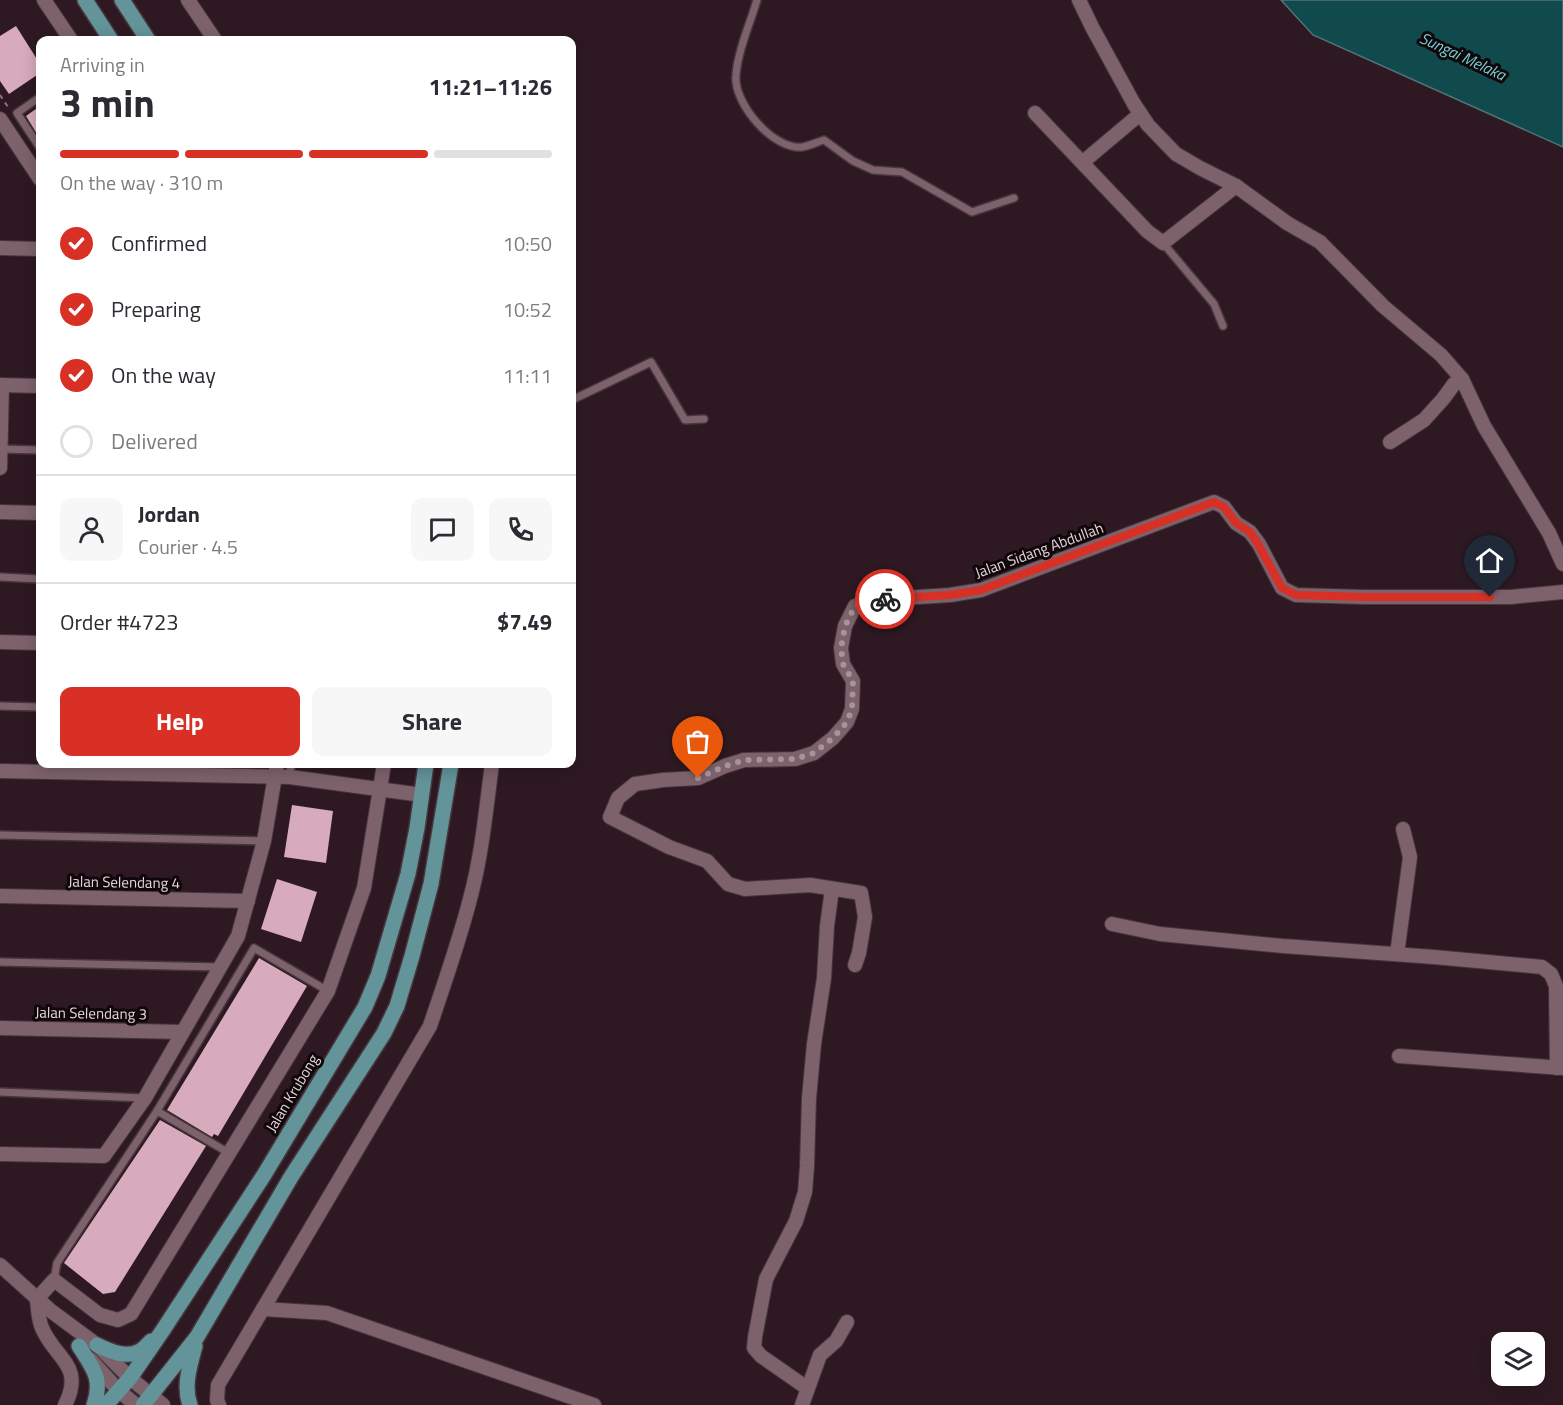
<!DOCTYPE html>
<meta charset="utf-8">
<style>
:root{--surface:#fff;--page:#f7f7f7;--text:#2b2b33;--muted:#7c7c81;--line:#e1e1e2;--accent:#d93025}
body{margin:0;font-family:"Titillium Web",sans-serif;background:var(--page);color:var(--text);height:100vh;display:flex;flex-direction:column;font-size:22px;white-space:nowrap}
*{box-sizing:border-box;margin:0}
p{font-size:20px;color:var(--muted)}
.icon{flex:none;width:33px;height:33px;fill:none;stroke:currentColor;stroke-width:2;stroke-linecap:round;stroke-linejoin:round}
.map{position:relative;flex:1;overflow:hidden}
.drawer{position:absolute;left:36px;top:36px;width:540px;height:732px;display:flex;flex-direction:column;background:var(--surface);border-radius:12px;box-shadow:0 3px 15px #0003}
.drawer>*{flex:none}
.buttons{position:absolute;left:1491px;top:1332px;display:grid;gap:12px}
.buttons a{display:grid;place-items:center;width:54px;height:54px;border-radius:12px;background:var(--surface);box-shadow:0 3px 15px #0003;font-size:30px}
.pin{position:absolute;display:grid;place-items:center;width:51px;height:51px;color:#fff;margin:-62px -26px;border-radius:50% 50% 50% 0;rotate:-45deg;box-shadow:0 0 6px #0007}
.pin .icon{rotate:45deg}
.courier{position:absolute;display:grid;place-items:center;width:60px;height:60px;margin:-30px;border:4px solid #d93025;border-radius:50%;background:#fff;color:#222;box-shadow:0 2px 8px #0007}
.overview em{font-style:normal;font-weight:700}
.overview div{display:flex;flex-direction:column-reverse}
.overview{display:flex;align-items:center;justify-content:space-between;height:102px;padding:0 24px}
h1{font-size:39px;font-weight:700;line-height:45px}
.bar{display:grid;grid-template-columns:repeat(4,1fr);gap:9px 6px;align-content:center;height:72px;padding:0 24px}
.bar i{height:8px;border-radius:4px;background:var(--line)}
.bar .current{background:var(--accent)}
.bar p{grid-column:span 4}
.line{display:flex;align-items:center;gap:15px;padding:0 24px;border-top:2px solid var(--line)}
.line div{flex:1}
.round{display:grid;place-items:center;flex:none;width:63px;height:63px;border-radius:12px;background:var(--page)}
ol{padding:0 24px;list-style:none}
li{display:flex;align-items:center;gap:18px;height:66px}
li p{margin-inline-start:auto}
li .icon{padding:6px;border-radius:50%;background:var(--accent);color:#fff;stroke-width:4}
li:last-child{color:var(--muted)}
li i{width:33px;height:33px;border:3px solid var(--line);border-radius:50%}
.button{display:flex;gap:12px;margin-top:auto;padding:12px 24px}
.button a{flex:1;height:69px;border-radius:12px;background:var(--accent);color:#fff;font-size:24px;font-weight:700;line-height:69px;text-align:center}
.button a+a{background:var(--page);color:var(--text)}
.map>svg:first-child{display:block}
</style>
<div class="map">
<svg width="1563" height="1405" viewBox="0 0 1563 1405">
<rect width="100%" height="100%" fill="#2e1922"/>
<path fill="#114a4c" stroke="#517477" stroke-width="1.5" d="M1281 0H1563V147L1313 35Z"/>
<g fill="#d8abbc">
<path d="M16 26 40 64V73L9 94 0 81V36Z"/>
<path d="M40 106V139L26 116Z"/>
<path d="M292 805 333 811 326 863 284 857Z"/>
<path d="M277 879 317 892 301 942 261 929Z"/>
<path d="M259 958 307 986 218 1136 214 1134 212 1137 167 1110Z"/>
<path d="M160 1120 206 1146 115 1292 103 1294 64 1263Z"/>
</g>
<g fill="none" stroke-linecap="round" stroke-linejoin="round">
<defs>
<g id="service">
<path d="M757 0C750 24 738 50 736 75 733 103 773 150 802 147 809 146 817 142 824 140L853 161 873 170 902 172 972 212 1014 198"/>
<path d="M40 97 17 113 40 148"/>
<path d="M1163 243 1214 304 1223 326"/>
<path d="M572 400 651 362 685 420 704 419"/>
<path d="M0 449 40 450"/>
<path d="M0 577 40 579"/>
<path d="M0 706 40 707"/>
<path d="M290 777 291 764"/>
<path d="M0 835 264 841"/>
<path d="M0 962 219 967"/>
<path d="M0 1092 144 1098"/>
<path d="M157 1111 229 1153"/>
<path d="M54 1280 57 1263 157 1111 254 948 328 991"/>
</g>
<g id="minor">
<path d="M44 0 71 40"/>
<path d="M188 0 215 40"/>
<path d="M1079 0 1092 27 1134 104 1148 125 1176 154 1200 168 1236 186 1287 223 1320 242 1383 306 1441 355 1462 379 1484 426 1549 533 1563 564"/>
<path d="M1035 113 1147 231 1163 243 1236 186"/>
<path d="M0 119 40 179"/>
<path d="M1083 162 1140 114"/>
<path d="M0 248 40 249"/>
<path d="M0 385 40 386"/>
<path d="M1390 442 1424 420 1443 399 1454 384 1462 379"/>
<path d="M0 468 2 385"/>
<path d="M0 512 40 513"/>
<path d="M0 642 40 643"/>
<path d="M0 771 290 777 422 795"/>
<path d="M0 896 248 901"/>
<path d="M1112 924 1160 934 1283 946 1434 957 1542 967 1551 974 1556 986 1557 1068"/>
<path d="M1397 954 1410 857 1403 829"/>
<path d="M855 965 859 953 865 917 861 893 810 885 745 889 728 884 707 861 669 847 610 817 618 798 635 784 663 780 698 778 725 766 744 760 795 759 814 753 833 738 847 722 852 709 853 681 843 664 841 648 845 626 855 606 871 600 950 595 981 590 1214 502 1224 507 1236 523 1250 532 1259 544 1282 588 1296 595 1364 597H1511L1563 592"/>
<path d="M0 1028 182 1032"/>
<path d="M1399 1056 1563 1068"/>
<path d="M0 1154 104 1156 145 1098 238 936 264 841 277 764"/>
<path d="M0 1265 51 1311 97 1345 130 1378 163 1405"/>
<path d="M263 1309 327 1313 594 1405"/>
<path d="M90 1359 119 1391 136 1405"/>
<path d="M807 1388 761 1356 754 1348 755 1337 766 1279 796 1221 805 1192 807 1166 809 1098 814 1044 824 978 827 926 832 889"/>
<path d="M65 1405C85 1365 55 1359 42 1328 38 1319 38 1308 37 1299L54 1280 100 1315 118 1320 131 1314 328 991 364 888 384 764"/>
<path d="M219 1405 217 1400 218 1385 430 1026C444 984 459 942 470 899 482 855 486 809 492 764"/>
<path d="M802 1405 820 1355 836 1341 847 1322"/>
</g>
<g id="primary">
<path d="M85 0 111 40"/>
<path d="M122 0 148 40"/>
<path d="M97 1345C110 1351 126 1359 140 1351 144 1349 148 1344 151 1341"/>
<path d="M79 1346C93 1368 103 1379 94 1405"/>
<path d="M106 1405 130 1378 163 1330 264 1175 365 1007 378 976 408 874 417 828 426 764"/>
<path d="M143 1405 197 1337 291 1177 384 1033 397 1006 412 956 431 884 451 764"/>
<path d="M190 1405C183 1386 190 1365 195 1346"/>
</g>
</defs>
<use href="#service" stroke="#47363d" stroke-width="10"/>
<use href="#minor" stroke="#47363d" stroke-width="16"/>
<use href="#primary" stroke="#47363d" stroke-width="18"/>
<path stroke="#8a777f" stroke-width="2" stroke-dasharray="4.5 4.5" stroke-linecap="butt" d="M0 95 8 107"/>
<use href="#service" stroke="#7d626c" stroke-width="7"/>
<use href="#minor" stroke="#7d626c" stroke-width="14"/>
<use href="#primary" stroke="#62949a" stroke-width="15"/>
</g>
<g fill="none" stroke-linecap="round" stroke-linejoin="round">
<path stroke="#a6949b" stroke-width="6" stroke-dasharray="0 10.8" d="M698 778 725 766 744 760 795 759 814 753 833 738 847 722 852 709 853 681 843 664 841 648 845 626 855 606 871 600 885 599"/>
<path stroke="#d93025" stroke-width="8" d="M885 599 950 595 981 590 1214 502 1224 507 1236 523 1250 532 1258 544 1282 588 1296 595 1364 597H1490"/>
</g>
<g text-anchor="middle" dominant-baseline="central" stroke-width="6" stroke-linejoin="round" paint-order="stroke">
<g font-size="15" fill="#e6d6dc" stroke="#10070b">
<text transform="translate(1039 550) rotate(-20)">Jalan Sidang Abdullah</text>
<text transform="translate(124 882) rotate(1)">Jalan Selendang 4</text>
<text transform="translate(91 1013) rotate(1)">Jalan Selendang 3</text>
<text transform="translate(292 1093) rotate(-59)">Jalan Krubong</text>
</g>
<g font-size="16" font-style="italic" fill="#77d1d4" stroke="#10070b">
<text transform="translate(1463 56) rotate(25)">Sungai Melaka</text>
</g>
</g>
</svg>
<div class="buttons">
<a><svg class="icon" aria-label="layers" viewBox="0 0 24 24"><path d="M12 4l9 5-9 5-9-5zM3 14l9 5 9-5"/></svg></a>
</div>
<div class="pin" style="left:698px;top:778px;background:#ea580c"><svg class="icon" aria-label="bag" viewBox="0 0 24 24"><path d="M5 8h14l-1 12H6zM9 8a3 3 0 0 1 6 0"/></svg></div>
<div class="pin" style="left:1490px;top:597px;background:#1f2937"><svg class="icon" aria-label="home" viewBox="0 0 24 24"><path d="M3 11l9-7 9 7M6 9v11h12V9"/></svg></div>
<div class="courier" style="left:885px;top:599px"><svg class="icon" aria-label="bike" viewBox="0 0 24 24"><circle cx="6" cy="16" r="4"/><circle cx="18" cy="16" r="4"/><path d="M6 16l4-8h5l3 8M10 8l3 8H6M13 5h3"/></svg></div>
<section class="drawer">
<div class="overview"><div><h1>3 min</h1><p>Arriving in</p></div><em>11:21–11:26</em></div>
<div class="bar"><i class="current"></i><i class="current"></i><i class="current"></i><i></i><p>On the way · 310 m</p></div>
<ol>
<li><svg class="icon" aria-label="check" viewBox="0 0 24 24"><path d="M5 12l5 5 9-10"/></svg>Confirmed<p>10:50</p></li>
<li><svg class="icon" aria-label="check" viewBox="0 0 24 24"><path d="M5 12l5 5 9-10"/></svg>Preparing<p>10:52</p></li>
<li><svg class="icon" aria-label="check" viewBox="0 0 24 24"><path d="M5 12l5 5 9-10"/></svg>On the way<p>11:11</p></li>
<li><i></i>Delivered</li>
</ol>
<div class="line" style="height:108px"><a class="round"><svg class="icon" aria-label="person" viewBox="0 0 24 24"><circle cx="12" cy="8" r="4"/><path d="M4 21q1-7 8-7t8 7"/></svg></a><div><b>Jordan</b><p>Courier · 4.5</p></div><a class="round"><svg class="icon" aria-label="chat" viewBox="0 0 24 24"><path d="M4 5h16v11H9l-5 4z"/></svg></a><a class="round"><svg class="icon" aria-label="phone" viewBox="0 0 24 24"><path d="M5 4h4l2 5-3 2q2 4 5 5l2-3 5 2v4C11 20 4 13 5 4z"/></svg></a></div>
<div class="line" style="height:78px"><div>Order #4723</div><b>$7.49</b></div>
<div class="button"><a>Help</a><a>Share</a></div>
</section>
</div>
